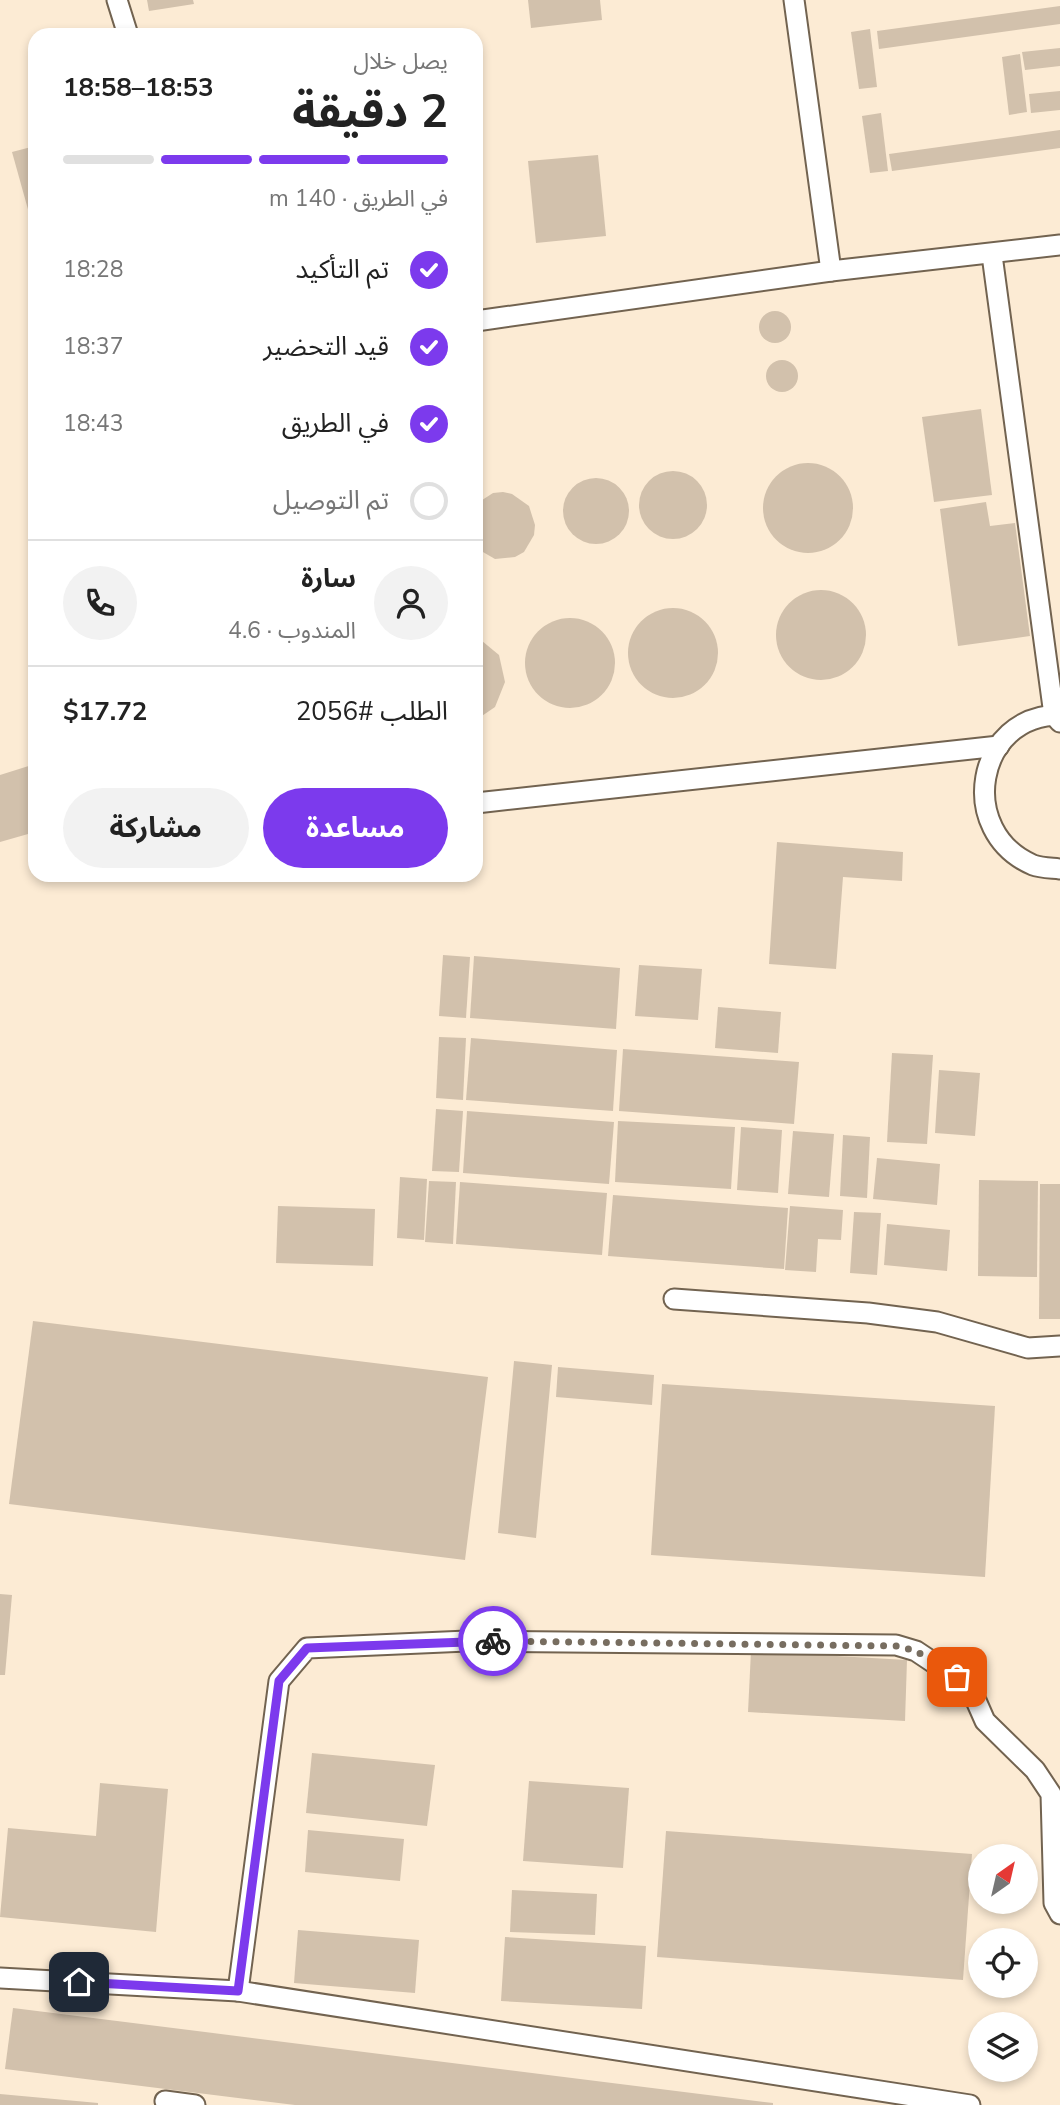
<!DOCTYPE html>
<html lang="ar">
<meta charset="utf-8">
<style>
:root{--surface:#fff;--page:#f2f2f2;--text:#222;--muted:#767676;--line:#e0e0e0;--accent:#7c3aed}
body{margin:0;font-family:"Nunito Sans","Noto Sans Arabic",sans-serif;background:var(--page);color:var(--text);direction:rtl;height:100vh;display:flex;flex-direction:column;font-size:26px;white-space:nowrap}
*{box-sizing:border-box;margin:0}
p{font-size:23px;color:var(--muted)}
.icon{flex:none;width:38px;height:38px;fill:none;stroke:currentColor;stroke-width:2;stroke-linecap:round;stroke-linejoin:round}
.map{position:relative;flex:1;overflow:hidden;direction:ltr}
.drawer{position:absolute;left:28px;top:28px;width:455px;height:854px;display:flex;flex-direction:column;background:var(--surface);border-radius:21px;box-shadow:0 4px 10px #0003;direction:rtl}
.drawer>*{flex:none}
.needle{width:46px;rotate:34deg}
.buttons{position:absolute;left:968px;top:1844px;display:grid;gap:14px}
.buttons a{display:grid;place-items:center;width:70px;height:70px;border-radius:50%;background:var(--surface);box-shadow:0 4px 10px #0003;font-size:35px}
.pin{position:absolute;display:grid;place-items:center;width:60px;height:60px;color:#fff;margin:-30px;border-radius:14px;box-shadow:0 4px 10px #0006}
.courier{position:absolute;display:grid;place-items:center;width:70px;height:70px;margin:-35px;border:5px solid #7c3aed;border-radius:50%;background:#fff;color:#222;box-shadow:0 2px 9px #0007}
.summary em{font-style:normal;font-weight:700}
.summary div{display:flex;flex-direction:column-reverse}
.summary{display:flex;align-items:center;justify-content:space-between;height:119px;padding:0 35px}
h1{font-size:46px;font-weight:700;line-height:52px}
.bar{display:grid;grid-template-columns:repeat(4,1fr);gap:10px 7px;align-content:center;height:84px;padding:0 35px}
.bar i{height:9px;border-radius:5px;background:var(--line)}
.bar .on{background:var(--accent)}
.bar p{grid-column:span 4}
.line{display:flex;align-items:center;gap:18px;padding:0 35px;border-top:2px solid var(--line)}
.line div{flex:1}
.round{display:grid;place-items:center;flex:none;width:74px;height:74px;border-radius:37px;background:var(--page)}
ol{padding:0 35px;list-style:none}
li{display:flex;align-items:center;gap:21px;height:77px}
li p{margin-inline-start:auto}
li .icon{padding:7px;border-radius:50%;background:var(--accent);color:#fff;stroke-width:4}
li:last-child{color:var(--muted)}
li i{width:38px;height:38px;border:4px solid var(--line);border-radius:50%}
.button{display:flex;gap:14px;margin-top:auto;padding:14px 35px}
.button a{flex:1;height:80px;border-radius:42px;background:var(--accent);color:#fff;font-size:28px;font-weight:700;line-height:80px;text-align:center}
.button a+a{background:var(--page);color:var(--text)}
.map>svg:first-child{display:block}
</style>
<div class="map">
<svg width="1060" height="2105" viewBox="0 0 1060 2105">
<rect width="100%" height="100%" fill="#fcebd4"/>
<g fill="#d2c1ac">
<path d="M147 0H193L194 4 149 11Z"/>
<path d="M528 0H600L602 20 531 28Z"/>
<path d="M1060 6V24L879 49 877 31Z"/>
<path d="M870 29 877 87 859 89 851 32Z"/>
<path d="M1060 48V66L1025 70 1022 52Z"/>
<path d="M1020 54 1027 112 1009 115 1002 57Z"/>
<path d="M1060 91V110L1031 113 1029 94Z"/>
<path d="M881 113 888 171 870 173 862 116Z"/>
<path d="M1060 130V148L892 171 889 154Z"/>
<path d="M35 146V231H34L12 152Z"/>
<path d="M598 155 606 236 536 243 528 161Z"/>
<circle cx="775" cy="327" r="16"/>
<circle cx="782" cy="376" r="16"/>
<path d="M981 409 992 495 934 502 922 417Z"/>
<circle cx="808" cy="508" r="45"/>
<circle cx="673" cy="505" r="34"/>
<circle cx="596" cy="511" r="33"/>
<path d="M503 492 512 494 529 506 535 525 534 535 524 552 515 557 495 559 476 548V504L493 493Z"/>
<path d="M986 502 990 526 1015 523 1030 636 958 646 940 509Z"/>
<circle cx="821" cy="635" r="45"/>
<circle cx="673" cy="653" r="45"/>
<circle cx="570" cy="663" r="45"/>
<path d="M476 636 499 655 505 682 495 707 476 720Z"/>
<path d="M35 764V832L0 842V775Z"/>
<path d="M777 842 903 852 902 881 843 877 836 969 769 964Z"/>
<path d="M443 955 470 957 466 1018 439 1016Z"/>
<path d="M474 956 620 968 616 1029 470 1018Z"/>
<path d="M639 965 702 969 698 1020 635 1016Z"/>
<path d="M718 1007 781 1012 778 1053 715 1048Z"/>
<path d="M439 1037 466 1038 463 1100 436 1098Z"/>
<path d="M471 1038 617 1050 613 1111 466 1100Z"/>
<path d="M623 1049 799 1062 794 1124 619 1111Z"/>
<path d="M892 1053 933 1055 927 1144 887 1142Z"/>
<path d="M939 1070 980 1073 975 1136 935 1133Z"/>
<path d="M436 1109 463 1111 459 1172 432 1171Z"/>
<path d="M467 1111 614 1122 609 1184 463 1173Z"/>
<path d="M618 1121 735 1127 731 1189 615 1182Z"/>
<path d="M741 1127 782 1130 778 1193 737 1190Z"/>
<path d="M793 1131 834 1134 829 1197 788 1194Z"/>
<path d="M843 1135 870 1137 867 1198 840 1196Z"/>
<path d="M877 1158 940 1164 937 1205 873 1199Z"/>
<path d="M400 1177 427 1179 424 1240 397 1238Z"/>
<path d="M979 1180 1038 1181 1037 1277 978 1276Z"/>
<path d="M429 1181 456 1182 453 1244 425 1242Z"/>
<path d="M460 1182 607 1193 602 1255 456 1244Z"/>
<path d="M1040 1184H1060V1319H1039Z"/>
<path d="M613 1195 788 1208 784 1269 608 1256Z"/>
<path d="M278 1206 375 1209 373 1266 276 1263Z"/>
<path d="M790 1206 843 1210 841 1240 818 1239 816 1272 785 1270Z"/>
<path d="M854 1212 881 1213 877 1275 850 1273Z"/>
<path d="M887 1224 950 1230 947 1271 884 1265Z"/>
<path d="M33 1321 488 1377 465 1560 9 1504Z"/>
<path d="M514 1361 552 1365 536 1538 498 1533Z"/>
<path d="M558 1367 654 1375 652 1405 556 1397Z"/>
<path d="M662 1384 995 1406 985 1577 651 1555Z"/>
<path d="M0 1594 12 1595 5 1675H0Z"/>
<path d="M751 1651 907 1660 905 1721 748 1712Z"/>
<path d="M312 1753 435 1765 427 1826 306 1813Z"/>
<path d="M529 1781 629 1788 623 1868 523 1861Z"/>
<path d="M100 1783 168 1789 156 1932 0 1917 8 1828 96 1836Z"/>
<path d="M308 1830 404 1839 400 1881 305 1872Z"/>
<path d="M666 1831 972 1854 963 1980 657 1957Z"/>
<path d="M512 1890 597 1894 595 1935 510 1932Z"/>
<path d="M298 1930 419 1940 415 1993 294 1983Z"/>
<path d="M505 1937 646 1946 642 2009 501 2001Z"/>
<path d="M13 2008 773 2103V2105H295L5 2069Z"/>
<path d="M0 2094 98 2103V2105H0Z"/>
</g>
<g fill="none" stroke-linecap="round" stroke-linejoin="round">
<defs>
<g id="lane">
<path d="M117 0 128 35"/>
<path d="M794 0 831 271"/>
<path d="M992 255 1054 715 1060 722"/>
<path d="M476 321 831 271 1060 245"/>
<path d="M1060 715C975 715 956 832 1033 865 1041 868 1052 868 1060 869"/>
<path d="M476 803 999 746"/>
<path d="M674 1299 868 1313 937 1322 1028 1348 1060 1346"/>
<path d="M0 1978 238 1991 970 2105"/>
<path d="M238 1991 279 1681 307 1648 467 1641 896 1645 916 1651 970 1687 985 1721 1035 1770 1051 1794 1054 1903 1060 1914"/>
<path d="M165 2101 195 2105"/>
</g>
</defs>
<use href="#lane" stroke="#726350" stroke-width="23"/>
<use href="#lane" stroke="#fff" stroke-width="19"/>
</g>
<g fill="none" stroke-linecap="round" stroke-linejoin="round">
<path stroke="#776d60" stroke-width="7" stroke-dasharray="0 12.6" d="M493 1641 896 1646 916 1651 957 1677"/>
<path stroke="#7c3aed" stroke-width="9" d="M79 1982 238 1991 279 1681 307 1648 493 1641"/>
</g>
</svg>
<div class="buttons">
<a><svg class="needle" viewBox="-14 -14 28 28"><path d="M0-13l5 13h-10z" fill="#e53935"/><path d="M0 13l5-13h-10z" fill="#767676"/></svg></a>
<a><svg class="icon" aria-label="locate" viewBox="0 0 24 24"><circle cx="12" cy="12" r="6"/><path d="M12 2v4M12 18v4M2 12h4M18 12h4"/></svg></a>
<a><svg class="icon" aria-label="layers" viewBox="0 0 24 24"><path d="M12 4l9 5-9 5-9-5zM3 14l9 5 9-5"/></svg></a>
</div>
<div class="pin" style="left:957px;top:1677px;background:#ea580c"><svg class="icon" aria-label="bag" viewBox="0 0 24 24"><path d="M5 8h14l-1 12H6zM9 8a3 3 0 0 1 6 0"/></svg></div>
<div class="pin" style="left:79px;top:1982px;background:#1f2937"><svg class="icon" aria-label="home" viewBox="0 0 24 24"><path d="M3 11l9-7 9 7M6 9v11h12V9"/></svg></div>
<div class="courier" style="left:493px;top:1641px"><svg class="icon" aria-label="bike" viewBox="0 0 24 24"><circle cx="6" cy="16" r="4"/><circle cx="18" cy="16" r="4"/><path d="M6 16l4-8h5l3 8M10 8l3 8H6M13 5h3"/></svg></div>
<section class="drawer">
<div class="summary"><div><h1>2 دقيقة</h1><p>يصل خلال</p></div><em>18:53–18:58</em></div>
<div class="bar"><i class="on"></i><i class="on"></i><i class="on"></i><i></i><p>في الطريق · 140 m</p></div>
<ol>
<li><svg class="icon" aria-label="check" viewBox="0 0 24 24"><path d="M5 12l5 5 9-10"/></svg>تم التأكيد<p>18:28</p></li>
<li><svg class="icon" aria-label="check" viewBox="0 0 24 24"><path d="M5 12l5 5 9-10"/></svg>قيد التحضير<p>18:37</p></li>
<li><svg class="icon" aria-label="check" viewBox="0 0 24 24"><path d="M5 12l5 5 9-10"/></svg>في الطريق<p>18:43</p></li>
<li><i></i>تم التوصيل</li>
</ol>
<div class="line" style="height:126px"><a class="round"><svg class="icon" aria-label="person" viewBox="0 0 24 24"><circle cx="12" cy="8" r="4"/><path d="M4 21q1-7 8-7t8 7"/></svg></a><div><b>سارة</b><p>المندوب · 4.6</p></div><a class="round"><svg class="icon" aria-label="phone" viewBox="0 0 24 24"><path d="M5 4h4l2 5-3 2q2 4 5 5l2-3 5 2v4C11 20 4 13 5 4z"/></svg></a></div>
<div class="line" style="height:91px"><div>الطلب #2056</div><b>$17.72</b></div>
<div class="button"><a>مساعدة</a><a>مشاركة</a></div>
</section>
</div>
